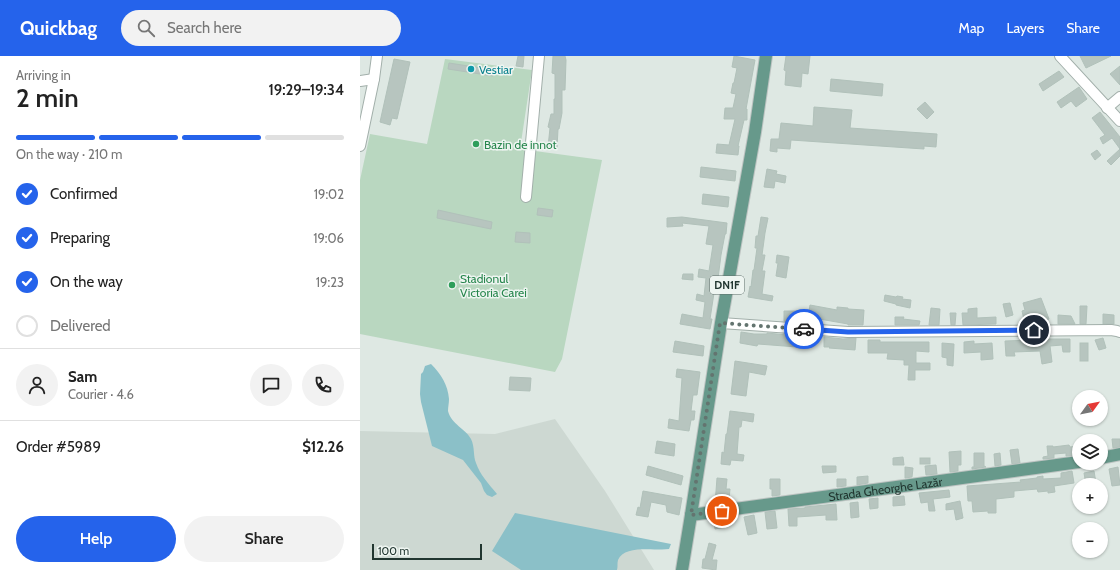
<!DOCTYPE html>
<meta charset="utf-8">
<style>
:root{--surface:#fff;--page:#f2f2f2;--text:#222;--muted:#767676;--line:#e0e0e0;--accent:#2563eb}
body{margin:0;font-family:Cabin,sans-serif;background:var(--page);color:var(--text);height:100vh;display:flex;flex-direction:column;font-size:15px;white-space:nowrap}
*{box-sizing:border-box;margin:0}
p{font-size:13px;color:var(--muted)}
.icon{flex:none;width:22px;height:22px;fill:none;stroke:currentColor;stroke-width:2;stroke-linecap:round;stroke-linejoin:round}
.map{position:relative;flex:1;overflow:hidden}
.drawer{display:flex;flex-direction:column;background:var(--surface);width:360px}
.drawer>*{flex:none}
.needle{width:26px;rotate:57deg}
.controls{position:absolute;left:712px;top:334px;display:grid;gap:8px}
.controls a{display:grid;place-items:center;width:36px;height:36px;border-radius:50%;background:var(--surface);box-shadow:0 1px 3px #0004;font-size:20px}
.scale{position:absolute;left:12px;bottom:10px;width:110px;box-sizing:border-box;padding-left:4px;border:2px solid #213630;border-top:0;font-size:11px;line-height:14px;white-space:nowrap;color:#213630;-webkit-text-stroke:3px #eef5f1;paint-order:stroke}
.pin{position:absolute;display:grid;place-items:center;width:34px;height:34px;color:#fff;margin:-17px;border:2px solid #fff;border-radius:50%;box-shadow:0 1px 4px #0007}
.courier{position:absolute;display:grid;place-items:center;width:40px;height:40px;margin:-20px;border:3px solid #2563eb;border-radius:50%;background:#fff;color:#222;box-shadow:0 1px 5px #0007}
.head em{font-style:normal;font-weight:600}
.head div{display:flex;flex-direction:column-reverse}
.head{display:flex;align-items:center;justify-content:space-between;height:68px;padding:0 16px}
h1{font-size:26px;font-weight:600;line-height:30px}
.bar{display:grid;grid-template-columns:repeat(4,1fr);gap:6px 4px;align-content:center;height:48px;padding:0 16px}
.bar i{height:5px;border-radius:3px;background:var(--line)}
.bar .selected{background:var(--accent)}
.bar p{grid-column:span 4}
.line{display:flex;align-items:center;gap:10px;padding:0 16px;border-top:1px solid var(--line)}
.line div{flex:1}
.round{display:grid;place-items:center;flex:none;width:42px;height:42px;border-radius:21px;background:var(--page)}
ol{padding:0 16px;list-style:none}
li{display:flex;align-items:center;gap:12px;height:44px}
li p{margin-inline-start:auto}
li .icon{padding:4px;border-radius:50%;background:var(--accent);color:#fff;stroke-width:4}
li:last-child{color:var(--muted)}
li i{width:22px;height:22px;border:2px solid var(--line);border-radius:50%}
.button{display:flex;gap:8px;margin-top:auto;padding:8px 16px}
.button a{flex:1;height:46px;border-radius:24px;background:var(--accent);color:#fff;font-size:16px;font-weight:600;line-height:46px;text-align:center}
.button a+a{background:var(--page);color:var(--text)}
header{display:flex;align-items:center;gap:24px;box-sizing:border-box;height:56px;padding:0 20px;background:var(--accent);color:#fff}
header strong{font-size:19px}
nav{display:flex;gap:22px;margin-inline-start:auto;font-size:14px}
.search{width:280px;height:36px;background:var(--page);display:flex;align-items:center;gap:10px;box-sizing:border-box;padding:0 14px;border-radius:22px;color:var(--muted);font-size:15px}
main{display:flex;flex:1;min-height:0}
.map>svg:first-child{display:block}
</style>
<header>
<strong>Quickbag</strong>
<div class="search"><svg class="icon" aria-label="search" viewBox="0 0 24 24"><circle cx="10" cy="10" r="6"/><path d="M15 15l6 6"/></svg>Search here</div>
<nav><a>Map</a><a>Layers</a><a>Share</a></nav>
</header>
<main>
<section class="drawer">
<div class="head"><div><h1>2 min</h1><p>Arriving in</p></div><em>19:29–19:34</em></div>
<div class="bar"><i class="selected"></i><i class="selected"></i><i class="selected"></i><i></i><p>On the way · 210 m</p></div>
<ol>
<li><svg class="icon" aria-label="check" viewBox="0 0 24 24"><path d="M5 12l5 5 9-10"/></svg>Confirmed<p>19:02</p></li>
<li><svg class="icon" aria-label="check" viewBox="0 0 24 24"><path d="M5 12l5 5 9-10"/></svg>Preparing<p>19:06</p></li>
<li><svg class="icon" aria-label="check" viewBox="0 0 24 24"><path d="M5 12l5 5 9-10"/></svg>On the way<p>19:23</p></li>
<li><i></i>Delivered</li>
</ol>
<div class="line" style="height:72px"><a class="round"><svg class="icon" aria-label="person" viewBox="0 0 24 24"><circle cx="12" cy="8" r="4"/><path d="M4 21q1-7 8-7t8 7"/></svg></a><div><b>Sam</b><p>Courier · 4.6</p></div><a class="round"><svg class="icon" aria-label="chat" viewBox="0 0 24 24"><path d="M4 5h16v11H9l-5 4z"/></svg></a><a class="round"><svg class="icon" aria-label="phone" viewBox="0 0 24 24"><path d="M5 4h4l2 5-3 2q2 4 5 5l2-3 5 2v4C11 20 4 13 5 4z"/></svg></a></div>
<div class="line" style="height:52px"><div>Order #5989</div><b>$12.26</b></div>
<div class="button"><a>Help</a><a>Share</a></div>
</section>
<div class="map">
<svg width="760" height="514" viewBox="0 0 760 514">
<rect width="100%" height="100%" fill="#dee8e3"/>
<path fill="#cdd8d2" d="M195 363 245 435 294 514H0V375L135 378Z"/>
<path fill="#b9d7c0" d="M85 3 172 14 160 93 242 104 202 303 195 316 0 278V124L10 78 67 88Z"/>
<g fill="#8bc0c8">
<path d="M71 308C81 318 88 329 89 343 89 347 88 351 88 355 91 368 106 373 111 383 115 391 113 400 116 407 120 419 129 428 137 438L132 441 127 439 124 435 121 427 103 404 72 390 61 346 60 338 61 318 63 316 65 310Z"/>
<path d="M155 457 311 488 309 493C296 495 264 488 258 504 257 507 258 511 257 514H161L132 495Z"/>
</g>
<g fill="#b7c5bf" stroke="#b1c1ba">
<path d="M158 0H164L163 11 156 10Z"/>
<path d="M193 0H205L206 4 205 34H202V57L199 73H198L197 92 188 91 190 72 188 71 191 58H194V43H195V18L192 17Z"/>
<path d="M374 0 395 4 386 53H387V64H384L378 90H379L378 99 356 97 357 88 369 89 375 63H364L365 52H373L376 38 371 37 373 27H374L377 12 372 11Z"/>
<path d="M426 0H450L448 18 442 17 441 31 425 29 426 15 424 14Z"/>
<path d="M720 0H751L726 12Z"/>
<path d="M34 3 50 6 37 63 32 62 30 69 20 66Z"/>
<path d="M89 7 134 14 133 20 88 13Z"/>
<path d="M760 10V29L750 18Z"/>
<path d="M699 15 704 21 683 35 679 28Z"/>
<path d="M471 23 523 28 522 40 470 35Z"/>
<path d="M719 31 727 43 716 51 711 45 701 52 697 46Z"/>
<path d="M565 46 574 56 567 63 557 53Z"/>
<path d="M454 51 492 54 490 72 577 78 576 91 564 90V93L431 84 430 93 417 92V96L410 95 411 83H419L421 67 453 70Z"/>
<path d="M740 56 760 81V100L751 109 747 105 760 93 752 82 743 88 740 82 745 79 732 62Z"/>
<path d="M737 94 741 99 735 104 731 98Z"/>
<path d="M341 111 376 115 375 125 340 121Z"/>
<path d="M407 113 417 115 416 118 426 120 425 127 415 125 414 132 404 131Z"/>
<path d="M343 138 369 141 368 151 342 148Z"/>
<path d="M178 152 193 154 192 161 177 159Z"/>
<path d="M78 154 132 166 131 173 77 162Z"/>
<path d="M322 161 367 167 366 178H365L361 199 356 238 354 237 350 263H352L350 273 320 268 322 258 343 262 345 246 336 244 337 238 344 240 346 222 338 221 339 213 349 215 353 189 346 188 349 170 322 167 323 170 307 171V162Z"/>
<path d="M401 161 408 162 405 177 402 199H405L402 215H405L402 238 413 240 412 245 388 241 390 230 391 231 393 214H394L397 192H395L396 180H398Z"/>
<path d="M156 176 170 177V187L155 186Z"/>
<path d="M417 199 429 201 426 222 416 220 418 207H416Z"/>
<path d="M323 218H333V224L322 223Z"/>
<path d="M525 239 536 241 537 240 543 241 542 243 551 244 550 252 536 249V248L524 245Z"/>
<path d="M681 242 689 263 676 268H665L662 255 665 254 663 247Z"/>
<path d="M650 247 653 259 646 261 643 248Z"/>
<path d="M450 249 477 254V251L488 252V253L504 254 503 269H488V268L448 261Z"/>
<path d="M720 250H727L726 268H720Z"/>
<path d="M571 252 580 253 579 269H569Z"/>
<path d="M617 252V262L636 261V268L603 269 602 257H608V253Z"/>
<path d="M424 255H438V266L424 265Z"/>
<path d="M590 257H596L595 269H591Z"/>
<path d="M743 258 754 259V268H743Z"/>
<path d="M698 259 711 260 715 268H698Z"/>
<path d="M535 261H544L543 263 560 265 559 269H535Z"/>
<path d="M381 276 394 278H407V277L437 280V291L398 288 397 290 380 287Z"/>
<path d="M464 281 483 283 496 282 495 294 469 292 470 291H464Z"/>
<path d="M743 282 746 292 739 294 735 284Z"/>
<path d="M689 283H710V296H703L702 289 690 290 692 306 682 308 680 295 654 296 655 300H646L645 285 671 284V286Z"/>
<path d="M508 284H520V286H569V296L556 295V307H570V314H555V324H548L549 309H544V304L527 303 528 297H508Z"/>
<path d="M315 285 344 290 343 300 313 296Z"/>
<path d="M614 285V288L632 287 633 303 621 304V296L604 297V286Z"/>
<path d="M582 287 594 288 593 310 587 309V302L582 301Z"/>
<rect x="720" y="287" width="8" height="18"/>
<path d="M375 305 407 310 405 319 389 316 386 340 371 338Z"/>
<path d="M317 313 340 316 337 339H333L331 355H335L334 364H331L329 375 308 372 309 363 319 365 322 322 316 321Z"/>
<path d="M150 321 171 322 170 335 149 334Z"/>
<path d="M370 355 394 358 393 366 382 364 381 371H379L377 398 384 399 383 405 371 404 370 409 361 408 362 396 364 397 366 378H367Z"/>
<path d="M752 383H760V391L753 392Z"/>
<path d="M297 385 315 388 314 400 295 397Z"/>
<path d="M709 389 710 391 719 390V399L706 400V397L694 398V402L683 403V401L688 400 687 390H693V391Z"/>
<path d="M658 393 660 407 652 408 650 394Z"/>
<path d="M601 395V409H598V415L590 416 589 396Z"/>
<path d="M614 397H624V410L626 411 612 413V411H614Z"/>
<path d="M640 397 641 409 635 410 634 398Z"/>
<path d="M543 401 544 409H533V402Z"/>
<rect x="560" y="402" width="10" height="6"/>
<path d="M576 409 577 418 566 419 565 410Z"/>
<path d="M288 410 323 420 321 429 286 419Z"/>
<path d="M462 410H476V416L463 417Z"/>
<path d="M545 411 553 412 552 421 545 422Z"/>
<path d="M758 411 760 429 752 430 749 413Z"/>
<path d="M712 415 714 427 694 430 695 436 688 437V435L678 436 677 433 654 435V441L636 443V457H628V455L613 456 612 445H608L607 430 661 426 660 424 677 422V421L683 420V423L701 422V417Z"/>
<path d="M734 415 736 427 726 429 724 417Z"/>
<path d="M508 420V427L497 429V421Z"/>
<path d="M357 422 367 423 366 433H370L369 443 363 442 362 447 356 448H355Z"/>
<path d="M410 423H420V439L412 440V433H410Z"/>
<path d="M477 423H486V430L477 431Z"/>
<path d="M589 434 590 441 573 443 575 455H569L568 446 561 447 559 437Z"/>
<path d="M283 435 322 442 319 459 307 456 306 449 291 446 288 461 276 459 278 451 280 452Z"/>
<path d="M544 440 545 449 533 450V441Z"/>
<path d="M518 442V452L510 453 509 443Z"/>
<path d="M600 445 603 462 596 464 594 453 586 454V448Z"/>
<path d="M498 446 499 461 491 462 490 447Z"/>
<path d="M476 448 477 464H466V459L437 461V470H429L428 453 445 452V451Z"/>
<path d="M415 455 417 472 407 473 405 456Z"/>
<path d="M394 459 397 477 388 479 384 461Z"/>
<path d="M364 464 365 471 355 473 354 465Z"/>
<path d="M349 487 356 489 352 504H357L356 514 342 512 343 503H345Z"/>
</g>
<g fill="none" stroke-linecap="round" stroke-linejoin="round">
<defs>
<g id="minor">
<path d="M700 0 760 65"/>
<path d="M0 25 14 23"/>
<path d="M747 52 760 41"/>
<path d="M0 90 14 23 17 0"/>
<path d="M166 141 179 0"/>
<path d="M361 267 488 276 751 274 757 275 760 276"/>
</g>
<g id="major">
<path d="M741 402 760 398"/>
<path id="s1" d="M331 459 719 406"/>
<path d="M322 514 331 459 361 267 395 76 406 0"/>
</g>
</defs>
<use href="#minor" stroke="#a2afaa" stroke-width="12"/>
<use href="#major" stroke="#bcc3c1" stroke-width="14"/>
<use href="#minor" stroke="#fff" stroke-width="10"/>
<use href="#major" stroke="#67998b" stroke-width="12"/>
</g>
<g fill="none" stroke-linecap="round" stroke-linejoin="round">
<path stroke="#63746f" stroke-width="4" stroke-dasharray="0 7.2" d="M362 455 331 459 360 267 444 273"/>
<path stroke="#2563eb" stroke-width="5" d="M444 273 488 276 674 274"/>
</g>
<circle fill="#0f9aa8" stroke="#eef5f1" stroke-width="1.5" cx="111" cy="13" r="4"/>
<g fill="#2e9e5b" stroke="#eef5f1" stroke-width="1.5">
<circle cx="116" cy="88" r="4"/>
<circle cx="92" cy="229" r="4"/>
</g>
<g text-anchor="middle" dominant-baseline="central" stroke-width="3" stroke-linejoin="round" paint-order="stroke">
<rect fill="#eef5f1" stroke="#5e6f6a" stroke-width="1" x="350" y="220" width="34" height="18" rx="3"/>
<g font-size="11" font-weight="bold" fill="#213630">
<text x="367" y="229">DN1F</text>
</g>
<g font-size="12" fill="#0d838f" stroke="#eef5f1" text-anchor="start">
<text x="119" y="13">Vestiar</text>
</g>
<g font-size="12" fill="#27864d" stroke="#eef5f1" text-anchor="start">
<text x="124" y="88">Bazin de innot</text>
<text x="100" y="222">Stadionul<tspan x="100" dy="14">Victoria Carei</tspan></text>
</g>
<g font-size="12" fill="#213630" stroke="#eef5f1">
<text stroke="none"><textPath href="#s1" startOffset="196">Strada Gheorghe Lazăr</textPath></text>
</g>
</g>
</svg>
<div class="controls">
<a><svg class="needle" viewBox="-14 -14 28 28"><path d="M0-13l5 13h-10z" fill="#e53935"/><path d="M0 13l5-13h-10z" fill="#767676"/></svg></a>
<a><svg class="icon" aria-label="layers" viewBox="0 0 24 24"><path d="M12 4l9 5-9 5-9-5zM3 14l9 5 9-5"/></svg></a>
<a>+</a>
<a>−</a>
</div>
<div class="scale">100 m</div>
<div class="pin" style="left:362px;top:455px;background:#ea580c"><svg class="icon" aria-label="bag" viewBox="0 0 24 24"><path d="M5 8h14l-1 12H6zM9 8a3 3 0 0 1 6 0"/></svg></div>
<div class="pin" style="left:674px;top:274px;background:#1f2937"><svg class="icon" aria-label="home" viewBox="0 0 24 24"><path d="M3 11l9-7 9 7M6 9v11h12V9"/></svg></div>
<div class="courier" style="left:444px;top:273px"><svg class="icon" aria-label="car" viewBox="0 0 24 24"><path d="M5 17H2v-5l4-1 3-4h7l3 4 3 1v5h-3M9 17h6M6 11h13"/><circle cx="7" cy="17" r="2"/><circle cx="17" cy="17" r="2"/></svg></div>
</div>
</main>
